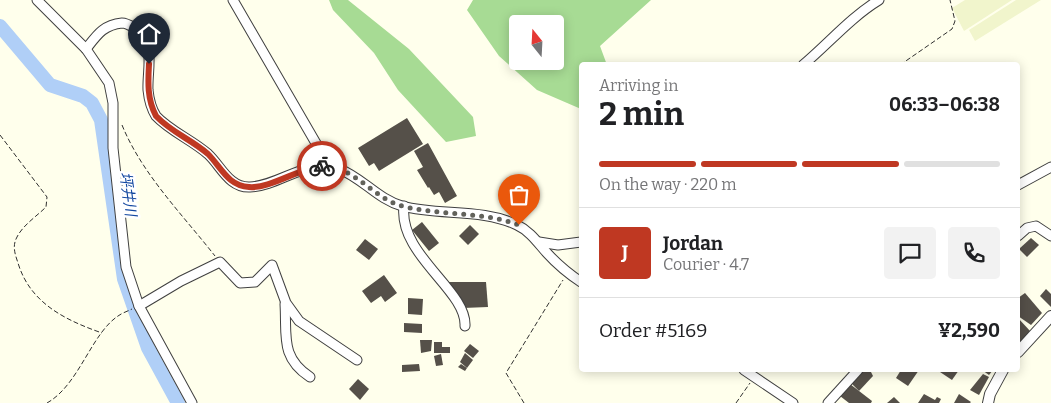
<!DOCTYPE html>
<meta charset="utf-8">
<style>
:root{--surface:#fff;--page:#f2f2f2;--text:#202124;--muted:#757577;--line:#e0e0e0;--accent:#bf3822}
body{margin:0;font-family:Bitter,"Noto Sans JP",serif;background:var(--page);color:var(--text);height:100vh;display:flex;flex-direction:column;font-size:19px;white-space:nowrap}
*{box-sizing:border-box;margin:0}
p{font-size:16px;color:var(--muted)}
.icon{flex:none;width:28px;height:28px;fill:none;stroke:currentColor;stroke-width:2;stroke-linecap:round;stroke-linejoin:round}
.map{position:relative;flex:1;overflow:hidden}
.sheet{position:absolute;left:579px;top:62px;width:441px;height:310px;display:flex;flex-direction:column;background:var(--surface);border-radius:5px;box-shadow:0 2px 12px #0003}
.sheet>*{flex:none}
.needle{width:32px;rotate:342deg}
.fabs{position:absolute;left:509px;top:15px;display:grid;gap:10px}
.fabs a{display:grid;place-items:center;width:55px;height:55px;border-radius:5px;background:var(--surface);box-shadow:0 2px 12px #0003;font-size:25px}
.pin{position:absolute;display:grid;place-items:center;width:42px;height:42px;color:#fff;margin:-51px -21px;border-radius:50% 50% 50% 0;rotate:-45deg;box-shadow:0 0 5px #0007}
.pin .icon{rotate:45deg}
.courier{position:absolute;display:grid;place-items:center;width:50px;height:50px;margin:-25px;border:4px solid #bf3822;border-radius:50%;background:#fff;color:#222;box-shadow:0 1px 6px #0007}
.head em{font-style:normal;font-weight:700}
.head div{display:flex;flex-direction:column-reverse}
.head{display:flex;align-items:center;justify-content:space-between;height:85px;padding:0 20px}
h1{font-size:32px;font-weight:700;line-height:38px}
.bar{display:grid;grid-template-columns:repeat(4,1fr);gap:8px 5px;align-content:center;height:60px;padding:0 20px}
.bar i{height:6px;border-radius:4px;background:var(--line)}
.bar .on{background:var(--accent)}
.bar p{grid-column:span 4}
.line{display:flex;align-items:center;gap:12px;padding:0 20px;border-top:1px solid var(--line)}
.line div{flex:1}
.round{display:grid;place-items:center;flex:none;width:52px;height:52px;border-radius:5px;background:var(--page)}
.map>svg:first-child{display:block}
</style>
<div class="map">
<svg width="1051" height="403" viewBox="0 0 1051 403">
<rect width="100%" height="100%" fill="#ffffec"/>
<g fill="#f1f5cc">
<path d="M965 0H1012L964 31 952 8Z"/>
<path d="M1016 0H1041L975 41 969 30Z"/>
</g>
<g fill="#a7db94" fill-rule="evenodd">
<path d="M329 0H348L409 49 473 117 476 136 446 142 398 90 374 53 333 10Z"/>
<path d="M473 0H651L600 46 607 65H581V109L537 90 499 56 467 10ZM518 24H555V61H518Z"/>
</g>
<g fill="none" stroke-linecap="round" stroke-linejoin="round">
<path stroke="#b0cff7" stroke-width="14" d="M0 26 50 85 83 96 92 103 101 120 124 279 148 348 178 403"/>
</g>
<g fill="#555049">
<path d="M407 118 423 144 379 171 374 163 369 166 358 148Z"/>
<path d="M428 143 457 196 445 203 439 192 434 195 429 187 428 188 417 170 423 167 414 151Z"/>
<path d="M422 222 439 243 429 251 412 230Z"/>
<path d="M470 225 479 234 468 245 459 236Z"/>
<path d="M1031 238 1039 245 1027 257 1019 249Z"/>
<path d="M365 239 378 249 369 260 356 250Z"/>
<path d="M384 275 397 293 385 302 381 296 371 303 362 291Z"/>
<path d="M446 282H486L488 307 463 308Z"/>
<path d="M1046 289 1051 294V307L1040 296Z"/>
<path d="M1025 293 1042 313 1031 325 1018 316V298Z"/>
<path d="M408 298 423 299 422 315 408 314Z"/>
<path d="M1018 318 1031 332 1018 345Z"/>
<path d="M404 323 422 324V333L404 332Z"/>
<path d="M420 340H432L431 351 421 353Z"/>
<path d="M434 342H442V347H450V353H434Z"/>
<path d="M470 344 479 351 473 358 464 351Z"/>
<path d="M465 353 473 360 467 368 460 362Z"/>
<path d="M441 354 443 365 436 366 434 356Z"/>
<path d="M419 364 420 371 402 372V365Z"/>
<path d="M461 364 467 368 465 371 458 367Z"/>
<path d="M861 370H870L873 376 859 391 850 382Z"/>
<path d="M901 370H919L908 386 896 378Z"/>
<path d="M942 370H959L952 380 940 372Z"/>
<path d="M982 370H993L989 375Z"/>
<path d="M983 374 989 377 979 395 970 390Z"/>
<path d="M358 379 369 389 360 400 349 389Z"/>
<path d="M850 384 872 401 871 403H849L840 396Z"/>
<path d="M924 394 935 400 937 397 941 399 939 403H918Z"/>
<path d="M959 394 971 402 970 403H954Z"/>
<path d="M894 397 900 403H887Z"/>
</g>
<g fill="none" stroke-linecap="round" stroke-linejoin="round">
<defs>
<g id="minor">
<path d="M37 0 86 49 109 83 113 103V148L126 267 139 306 192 403"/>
<path d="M233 0 317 145 324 166"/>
<path d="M86 49C97 35 103 25 122 23 127 23 131 26 136 29 156 42 147 70 148 90 149 100 151 108 156 116 170 131 192 140 208 154 221 166 229 188 250 187 279 186 308 158 337 168 362 177 377 199 402 206 439 216 482 208 517 225 530 231 538 243 547 253 557 264 569 274 581 282"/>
<path d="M803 65C828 44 851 17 879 0"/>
<path d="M1018 185 1051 167"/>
<path d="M404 206C398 255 467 290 465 326"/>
<path d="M1018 236 1027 228 1036 226 1051 236"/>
<path d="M539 242 558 245 581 242"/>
<path d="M285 304C287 336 280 357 310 377"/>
<path d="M139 306 181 281 220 262 240 283 255 282 272 265 286 303 299 321 357 360"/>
<path d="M744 370 793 403"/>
<path d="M828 403 858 370"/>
</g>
<g id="tertiary">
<path d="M1018 352 1051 316"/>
<path d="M988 403 990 394 1003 370"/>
</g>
</defs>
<use href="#minor" stroke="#404040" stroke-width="11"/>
<use href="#tertiary" stroke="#404040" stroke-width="12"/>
<g stroke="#2f2f2f" stroke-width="1" stroke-dasharray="5 2.5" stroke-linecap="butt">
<path d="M900 65 952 29 955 21 950 0"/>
<path d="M122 125C142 174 182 214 215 256"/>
<path d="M0 135 47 197 46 207C37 216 23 225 17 237 12 246 15 254 18 263 30 303 65 320 102 333"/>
<path d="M47 403C79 385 91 334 118 316 122 313 128 311 132 309"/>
<path d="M524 403 506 373 563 280"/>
<path d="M736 403 750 383"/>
</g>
<use href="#minor" stroke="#fff" stroke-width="9"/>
<use href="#tertiary" stroke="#fff" stroke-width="10"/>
</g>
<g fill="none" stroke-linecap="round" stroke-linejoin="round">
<path stroke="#62625b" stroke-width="5" stroke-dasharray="0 9" d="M322 166C354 166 373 198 402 206 441 216 481 211 519 225"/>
<path stroke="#bf3822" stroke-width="6" d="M149 64C148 82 147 99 156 116 171 132 192 140 208 154 221 167 228 186 249 187 270 189 299 168 322 166"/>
</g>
<g text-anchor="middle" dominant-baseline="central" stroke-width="5" stroke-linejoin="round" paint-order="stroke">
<g font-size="15" font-style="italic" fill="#1448a0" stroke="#fff">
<text transform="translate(128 194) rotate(82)">坪井川</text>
</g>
</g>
</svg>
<div class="fabs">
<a><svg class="needle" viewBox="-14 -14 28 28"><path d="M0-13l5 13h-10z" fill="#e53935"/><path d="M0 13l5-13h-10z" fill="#757577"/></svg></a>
</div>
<div class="pin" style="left:519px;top:225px;background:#ea580c"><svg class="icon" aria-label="bag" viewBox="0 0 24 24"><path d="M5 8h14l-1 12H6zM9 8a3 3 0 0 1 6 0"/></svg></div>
<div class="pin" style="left:149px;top:64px;background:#1f2937"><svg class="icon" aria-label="home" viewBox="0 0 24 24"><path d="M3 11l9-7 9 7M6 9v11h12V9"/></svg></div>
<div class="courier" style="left:322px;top:166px"><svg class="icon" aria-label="bike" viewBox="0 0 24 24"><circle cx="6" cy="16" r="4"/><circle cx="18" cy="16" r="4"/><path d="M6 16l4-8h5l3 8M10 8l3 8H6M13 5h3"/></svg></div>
<section class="sheet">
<div class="head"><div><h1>2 min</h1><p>Arriving in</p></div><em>06:33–06:38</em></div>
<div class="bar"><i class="on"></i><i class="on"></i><i class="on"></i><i></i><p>On the way · 220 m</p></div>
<div class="line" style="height:90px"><b class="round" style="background:var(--accent);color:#fff">J</b><div><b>Jordan</b><p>Courier · 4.7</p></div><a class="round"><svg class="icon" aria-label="chat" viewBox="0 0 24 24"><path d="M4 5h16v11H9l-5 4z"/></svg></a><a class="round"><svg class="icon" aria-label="phone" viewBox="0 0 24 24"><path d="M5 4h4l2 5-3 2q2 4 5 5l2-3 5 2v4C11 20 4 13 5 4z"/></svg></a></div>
<div class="line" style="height:65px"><div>Order #5169</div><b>¥2,590</b></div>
</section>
</div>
